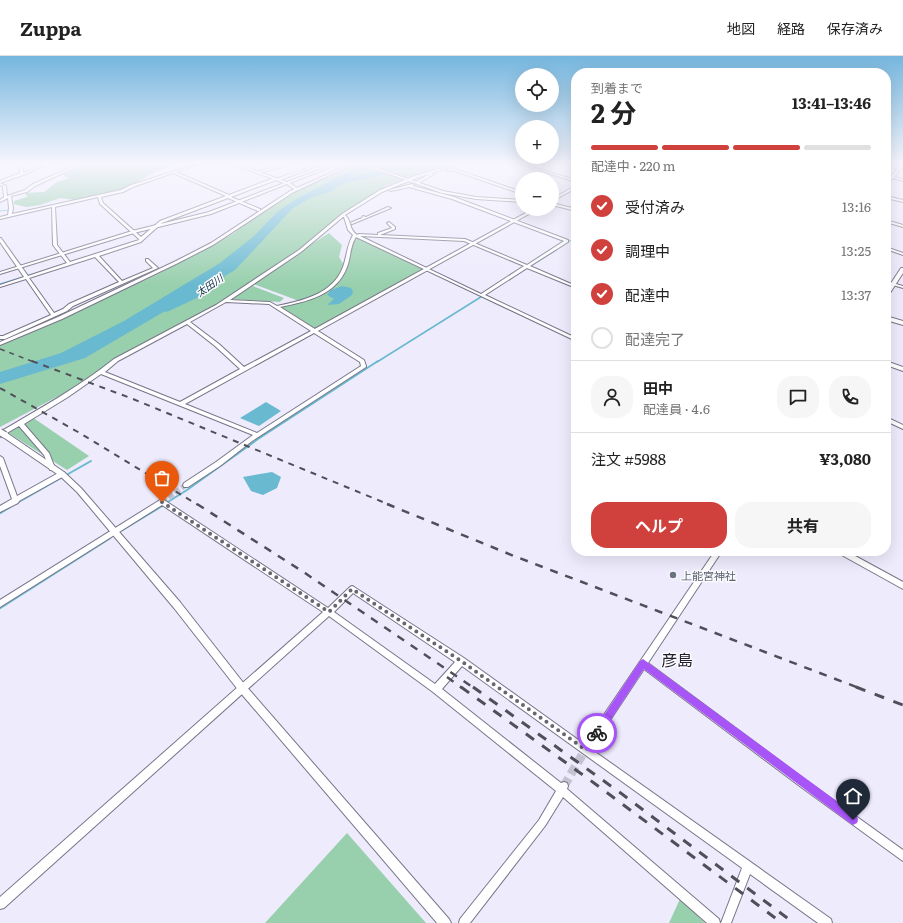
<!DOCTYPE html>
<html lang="ja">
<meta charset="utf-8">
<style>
:root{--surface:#fff;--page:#f6f6f6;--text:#222;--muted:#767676;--line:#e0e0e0;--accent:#d0413e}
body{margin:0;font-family:Literata,"Noto Sans JP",serif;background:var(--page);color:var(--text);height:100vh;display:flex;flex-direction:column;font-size:15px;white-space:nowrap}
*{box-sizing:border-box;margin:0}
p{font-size:13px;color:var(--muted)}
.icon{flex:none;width:22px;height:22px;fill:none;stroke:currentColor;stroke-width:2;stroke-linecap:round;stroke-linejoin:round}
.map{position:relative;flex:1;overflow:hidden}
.panel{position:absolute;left:571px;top:12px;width:320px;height:488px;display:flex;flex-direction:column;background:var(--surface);border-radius:16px;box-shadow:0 4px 16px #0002}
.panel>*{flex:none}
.fabs{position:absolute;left:515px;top:12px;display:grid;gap:8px}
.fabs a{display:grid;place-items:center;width:44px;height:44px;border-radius:50%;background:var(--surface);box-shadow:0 4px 16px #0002;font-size:20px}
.pin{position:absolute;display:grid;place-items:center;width:34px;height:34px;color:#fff;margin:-41px -17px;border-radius:50% 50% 50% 0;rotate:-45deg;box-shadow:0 0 4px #0007}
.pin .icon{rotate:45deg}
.courier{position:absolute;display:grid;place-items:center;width:40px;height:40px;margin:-20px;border:3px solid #a855f7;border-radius:50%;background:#fff;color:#222;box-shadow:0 1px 5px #0007}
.summary em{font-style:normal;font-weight:700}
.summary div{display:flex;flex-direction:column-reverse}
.summary{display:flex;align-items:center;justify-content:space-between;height:68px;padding:0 20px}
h1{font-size:26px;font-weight:700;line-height:30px}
.bar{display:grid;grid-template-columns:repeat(4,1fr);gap:6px 4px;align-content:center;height:48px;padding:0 20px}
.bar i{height:5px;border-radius:3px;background:var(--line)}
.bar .current{background:var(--accent)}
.bar p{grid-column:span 4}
.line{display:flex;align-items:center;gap:10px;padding:0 20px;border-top:1px solid var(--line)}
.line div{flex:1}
.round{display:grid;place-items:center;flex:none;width:42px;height:42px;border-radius:16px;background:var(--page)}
ol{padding:0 20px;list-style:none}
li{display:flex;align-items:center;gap:12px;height:44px}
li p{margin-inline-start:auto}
li .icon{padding:4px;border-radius:50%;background:var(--accent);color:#fff;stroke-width:4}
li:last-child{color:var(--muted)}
li i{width:22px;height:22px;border:2px solid var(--line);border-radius:50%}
.cta{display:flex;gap:8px;margin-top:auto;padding:8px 20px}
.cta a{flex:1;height:46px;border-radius:16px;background:var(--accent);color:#fff;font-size:16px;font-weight:700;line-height:46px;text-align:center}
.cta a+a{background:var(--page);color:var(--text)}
header{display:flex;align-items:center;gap:24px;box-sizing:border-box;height:56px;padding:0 20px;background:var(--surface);border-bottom:1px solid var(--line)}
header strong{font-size:19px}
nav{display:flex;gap:22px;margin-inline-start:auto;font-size:14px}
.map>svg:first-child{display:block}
</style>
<header>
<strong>Zuppa</strong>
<nav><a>地図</a><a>経路</a><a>保存済み</a></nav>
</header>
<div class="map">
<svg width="903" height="867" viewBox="0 0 903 867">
<rect width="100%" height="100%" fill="#eeebfd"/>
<g fill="#98d0ad">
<path d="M356 108H455L416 118 385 130 274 212 329 177 342 189 339 201 345 211 356 180 424 213 315 273 277 252 299 245 251 227 206 256 121 300 68 335 0 371V289L156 219 234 177 262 153 300 133Z"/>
<path d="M253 230 284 242 280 246 231 243Z"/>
<path d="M32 361 89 400 67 414 7 376Z"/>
<path d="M347 777 426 867H265Z"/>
<path d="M680 843 705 867H669Z"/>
</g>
<path fill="#85c49d" d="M88 108H177L155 116 121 135 100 141 75 144 60 142 40 149 26 151 14 148V145L27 141 26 137 44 136 57 126 69 122 63 119Z"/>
<g fill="#69b9d0">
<path d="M391 108H411L376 121 342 128 332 135 313 141 293 152 235 214 85 302 0 328V316L61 297 124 265 220 207 254 180 277 156 293 145 330 125 354 121Z"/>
<path d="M342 230 351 232 353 236 352 239 339 248 327 249 334 243 327 239 331 234Z"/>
<path d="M266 346 281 355 259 370 240 362Z"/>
<path d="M272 416 281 421 277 432 263 439 251 435 243 421Z"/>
</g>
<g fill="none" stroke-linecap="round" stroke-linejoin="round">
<g stroke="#69b9d0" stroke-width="1">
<path d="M0 155 9 154"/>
<path d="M554 195 576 181"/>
</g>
<g stroke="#69b9d0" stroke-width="1.5">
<path d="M516 219 556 194"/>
<path d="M27 220 61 209"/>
<path d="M0 228 24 221"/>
<path d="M377 306 484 239"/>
</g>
<g stroke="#69b9d0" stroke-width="2">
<path d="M17 447 91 405"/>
<path d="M163 449 187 434 258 383 378 305"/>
</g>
<g stroke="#69b9d0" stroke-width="2.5">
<path d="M0 457 10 451"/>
<path d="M122 474 165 448"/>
<path d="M0 552 110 482"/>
</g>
<g fill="#69b9d0" fill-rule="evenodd">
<path d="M387 108H399L363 115 326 133 321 132C337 116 366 111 387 108Z"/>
<path d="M218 219H221L225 221 199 241 169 255 166 256 162 253 193 237Z"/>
</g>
<path stroke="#c5c2d2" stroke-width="5.5" stroke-dasharray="5.5 2.5" stroke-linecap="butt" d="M162 446 186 429"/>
<path stroke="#c5c2d2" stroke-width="9" stroke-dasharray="9 4.5" stroke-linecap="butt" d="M564 730 585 694"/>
<defs>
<g id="minor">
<path d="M45 108H47L23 119 20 118Z"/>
<path d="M197 108H199L176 116 229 139 274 122 276 123 319 108H321L278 125 276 124 231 141 260 153V155H258L228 142 162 167 143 184 141 186 99 200 122 225 153 212 146 205V203H148L158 212 73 250 67 255 5 283H0V280H3L51 259 26 223 0 231V229L24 221 0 186V182H1L28 220 67 207 53 189 52 151 0 163V161L8 159 9 152 8 142 0 146V144L4 141 3 130 0 129V127L6 130 7 140 25 134 33 128 72 111 74 112 35 130 27 136 11 140 13 152 12 158 121 134 131 129ZM173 117 226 140 160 165 141 181 103 147 101 141 123 136 133 131ZM98 141 100 148 139 183V184L70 206 57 189 55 151ZM95 201 119 226 69 248 63 253 54 257 29 222Z"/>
<path d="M239 108H245L240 110Z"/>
<path d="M283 108H285L284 111 258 117 257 116 282 109Z"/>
<path d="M351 108H353L292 137 213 189 178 207 62 263 0 289V286L58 261 176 205 211 187 290 135Z"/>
<path d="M458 108H460L419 121 382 136 345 159C352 165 348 172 357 179L359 178 378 179V177L392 172 387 167 389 166 395 171V173L380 179 465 183 527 209 564 185 452 143 409 131 391 135 389 134 412 128 414 129 413 130 454 141 568 184V186L530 210 576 230V232L527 212 485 239 576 282V285L356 181C350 190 351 201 347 211 337 239 306 246 280 251L364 304 366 310V311L252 385 220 410 188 431H184L183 429 184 427 216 406 253 379 101 318 68 341 24 368 49 397 55 412 54 414H50L44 399 19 370 0 381V376C39 353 79 331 114 303L216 249 299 194 342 158 380 134 417 119ZM343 161H344L348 174 353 179C347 189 347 200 343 211 333 238 302 245 277 250L270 246 230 244 301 196ZM360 180 464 185 524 210 481 238ZM226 246 269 248 311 275 244 311 219 288 190 266ZM187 268 215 290 240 313 180 346 105 316 118 305ZM314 277 360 306 361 310 257 377 185 348Z"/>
<path d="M519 108H521L576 124V126Z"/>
<path d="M886 108 899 111 903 108V111L894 121 903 123V125L893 122 886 129V126L890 122 886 121V119L891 120 898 113 886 110Z"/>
<path d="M452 112 522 136V138L452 114 447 115 446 114Z"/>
<path d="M431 117 434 118 419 127 416 126Z"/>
<path d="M575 130H576V132L552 145V143Z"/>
<path d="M886 140 903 144V146L886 142Z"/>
<path d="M388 151 391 152 352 168 350 167 362 162 363 160 366 161Z"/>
<path d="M886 164 903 169V171L886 166Z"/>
<path d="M886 191 903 197V199L886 193Z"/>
<path d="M886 225 903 230V232L886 227Z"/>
<path d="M886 305 903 311V315L886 309Z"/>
<path d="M886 361 903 369V373L886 365Z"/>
<path d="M0 400 3 402 17 440 60 416H64L65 418 64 420 19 445 18 447 0 456V450L12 443 0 410Z"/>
<path d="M160 444H164L328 552 350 531 352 530 354 531 464 602 584 688 715 495H722L648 607 807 725 903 794V805L900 803 801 731 644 613 591 693 831 863 832 867H818L750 818 731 867H721L742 812 462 610 442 633 561 727 564 726 567 727 568 730 567 733 719 863 720 867H707L563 741 545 770 470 867H459L460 863 539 764 556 735 433 636 329 560 4 852 0 853V841L323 556 162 449 0 551V544ZM353 537 455 606 435 628 334 556Z"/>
<path d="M837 495H846L903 526V533L838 497Z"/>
</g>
<g id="tertiary">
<path d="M19 108H23V119L0 127V125L20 117Z"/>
<path d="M235 108H238L287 126 334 108H338L290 127 297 132V134H295L287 128 211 158 134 177 0 218V216L132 175 209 156 284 127 235 109Z"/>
<path d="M361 108H365L443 135 476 141 522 144V146L476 143 442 137Z"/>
<path d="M552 147 576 153V155L552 149Z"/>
<path d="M533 153H538L316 276 314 277 311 275Z"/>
<path d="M901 212H903V217L888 240H886V235Z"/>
<path d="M886 260 903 265V269L886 264Z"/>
<path d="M3 377H7L64 416 81 432 180 546 245 629 449 863 451 867H437L239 635 174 552 77 436 60 420 3 381 2 379Z"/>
</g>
</defs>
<use href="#minor" stroke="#787588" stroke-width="2"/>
<use href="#tertiary" stroke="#787588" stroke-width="2"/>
<use href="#minor" fill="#fff" fill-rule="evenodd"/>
<use href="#tertiary" fill="#fff" fill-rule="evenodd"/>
<path stroke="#504f59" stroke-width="1.5" stroke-dasharray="5 5" stroke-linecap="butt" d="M0 293 34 306"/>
<g stroke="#504f59" stroke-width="2" stroke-dasharray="6 6" stroke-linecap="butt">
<path d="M32 305 133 343 390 449"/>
<path d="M0 332 78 376 198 449"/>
</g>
<g stroke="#504f59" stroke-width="2.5" stroke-dasharray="8 8" stroke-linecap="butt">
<path d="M197 448 305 517 474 632"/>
<path d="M387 448 514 500 859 632"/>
<path d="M447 621 462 632"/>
</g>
<g stroke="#504f59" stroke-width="3" stroke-dasharray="10 10" stroke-linecap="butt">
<path d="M461 631 594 727 782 867"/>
<path d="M473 631 622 738 794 867"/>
<path d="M856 631 903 649"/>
</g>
<defs>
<path id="tertiary-bridge" d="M0 376 5 379"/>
</defs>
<use href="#tertiary-bridge" stroke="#787588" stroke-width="8" stroke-linecap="butt"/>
<use href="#tertiary-bridge" stroke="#fff" stroke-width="6"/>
</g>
<linearGradient id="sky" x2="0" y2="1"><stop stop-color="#75b6de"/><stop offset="0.47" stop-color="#f7f6fe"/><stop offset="1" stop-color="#f7f6fe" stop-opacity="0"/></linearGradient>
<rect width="903" height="229" fill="url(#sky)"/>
<path fill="#a855f7" d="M643 603 857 760 858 764 857 767 853 769 850 767 644 613 600 680 597 681 594 680 592 677 640 605Z"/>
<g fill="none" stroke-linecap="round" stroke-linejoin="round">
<path stroke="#686672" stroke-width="4" stroke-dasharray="0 7.2" d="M162 446 329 556 352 533 461 605 586 694 597 677"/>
</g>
<circle fill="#6b7280" stroke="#fbfaff" stroke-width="1.5" cx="673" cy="519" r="4"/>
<g text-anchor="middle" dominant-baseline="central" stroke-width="3" stroke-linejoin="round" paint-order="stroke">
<g font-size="10" font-style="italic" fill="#072f39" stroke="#fbfaff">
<text transform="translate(209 229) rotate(-35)">太田川</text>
</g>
<g font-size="11" fill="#5b616d" stroke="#fbfaff" text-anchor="start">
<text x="681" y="519">上能宮神社</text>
</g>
<g font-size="16" fill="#201f27" stroke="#fbfaff">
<text x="677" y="603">彦島</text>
</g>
</g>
</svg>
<div class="fabs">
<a><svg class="icon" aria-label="locate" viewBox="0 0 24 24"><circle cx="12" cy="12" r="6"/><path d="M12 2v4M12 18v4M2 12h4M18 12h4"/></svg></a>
<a>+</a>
<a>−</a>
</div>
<div class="pin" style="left:162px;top:446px;background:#ea580c"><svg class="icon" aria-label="bag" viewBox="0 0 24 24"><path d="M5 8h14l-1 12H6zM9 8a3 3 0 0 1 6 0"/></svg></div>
<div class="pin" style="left:853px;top:764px;background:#1f2937"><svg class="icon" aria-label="home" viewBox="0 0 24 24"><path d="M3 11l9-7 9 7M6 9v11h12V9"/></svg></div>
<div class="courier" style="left:597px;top:677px"><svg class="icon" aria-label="bike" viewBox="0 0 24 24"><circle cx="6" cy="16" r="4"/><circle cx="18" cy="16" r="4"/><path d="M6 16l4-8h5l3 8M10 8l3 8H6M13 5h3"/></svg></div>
<section class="panel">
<div class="summary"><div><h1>2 分</h1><p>到着まで</p></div><em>13:41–13:46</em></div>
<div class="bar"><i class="current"></i><i class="current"></i><i class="current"></i><i></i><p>配達中 · 220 m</p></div>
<ol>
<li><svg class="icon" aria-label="check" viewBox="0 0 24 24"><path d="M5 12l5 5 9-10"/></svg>受付済み<p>13:16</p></li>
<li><svg class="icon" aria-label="check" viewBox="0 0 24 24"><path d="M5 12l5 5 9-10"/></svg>調理中<p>13:25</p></li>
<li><svg class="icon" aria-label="check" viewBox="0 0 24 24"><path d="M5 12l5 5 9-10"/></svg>配達中<p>13:37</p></li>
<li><i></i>配達完了</li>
</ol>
<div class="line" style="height:72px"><a class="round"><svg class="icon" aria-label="person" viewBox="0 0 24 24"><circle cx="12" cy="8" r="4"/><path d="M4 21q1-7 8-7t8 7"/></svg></a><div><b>田中</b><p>配達員 · 4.6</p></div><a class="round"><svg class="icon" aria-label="chat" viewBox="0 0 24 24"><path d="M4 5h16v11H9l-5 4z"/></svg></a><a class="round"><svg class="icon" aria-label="phone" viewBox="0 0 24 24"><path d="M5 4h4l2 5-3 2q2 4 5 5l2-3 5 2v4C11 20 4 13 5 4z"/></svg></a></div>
<div class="line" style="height:52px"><div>注文 #5988</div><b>¥3,080</b></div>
<div class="cta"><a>ヘルプ</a><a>共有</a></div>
</section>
</div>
